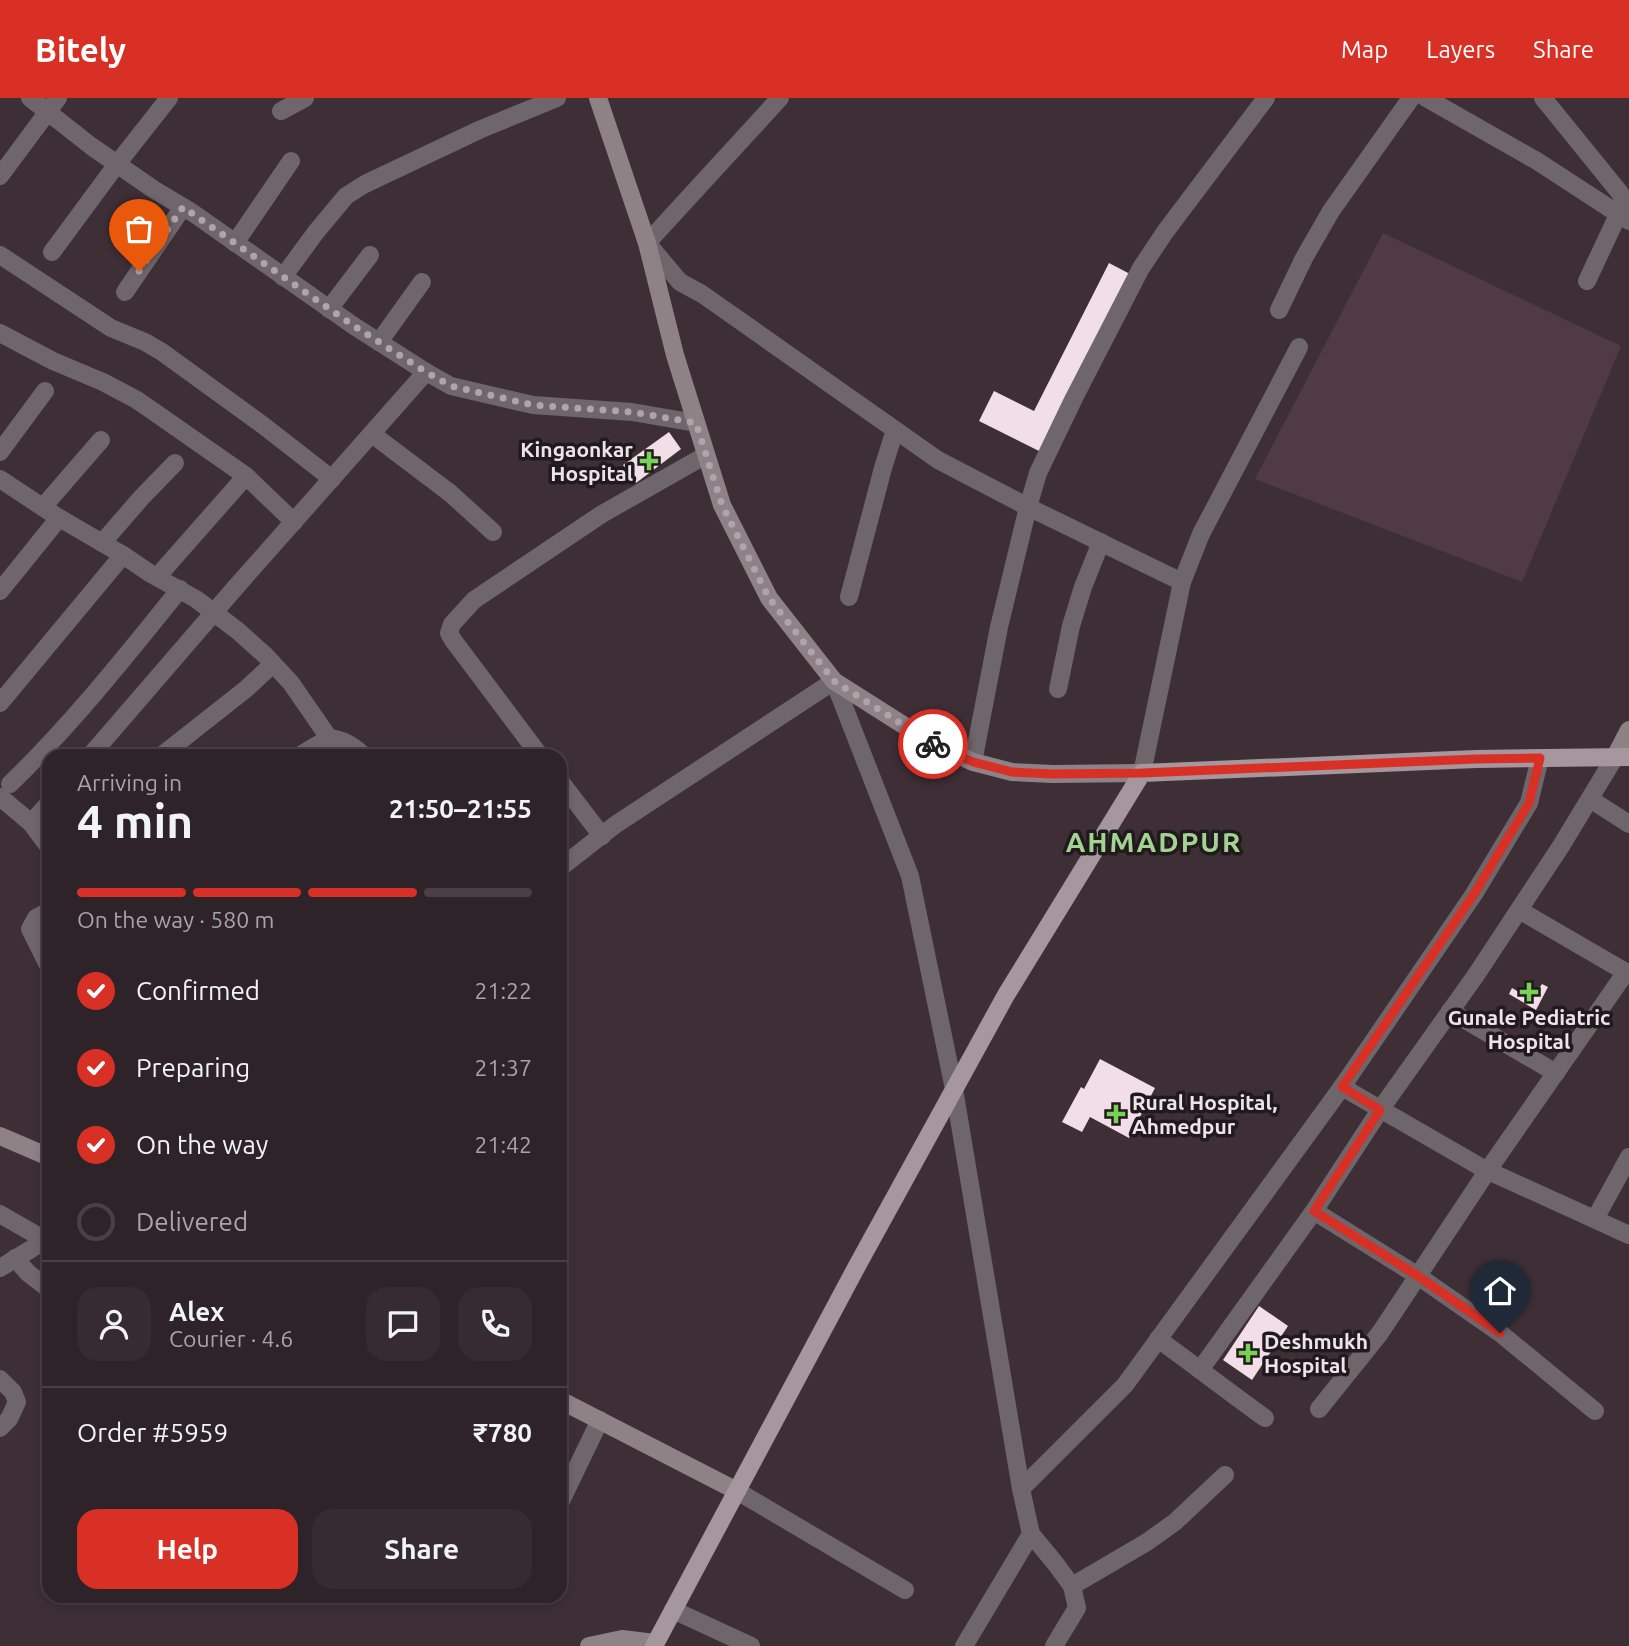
<!DOCTYPE html>
<meta charset="utf-8">
<style>
:root{--surface:#2e2329;--page:#362b31;--text:#f1f3f6;--muted:#a7a4a8;--line:#494046;--accent:#d93025}
body{margin:0;font-family:Ubuntu,sans-serif;background:var(--page);color:var(--text);height:100vh;display:flex;flex-direction:column;font-size:26px;white-space:nowrap}
*{box-sizing:border-box;margin:0}
p{font-size:23px;color:var(--muted)}
.icon{flex:none;width:38px;height:38px;fill:none;stroke:currentColor;stroke-width:2;stroke-linecap:round;stroke-linejoin:round}
.map{position:relative;flex:1;overflow:hidden}
.side{position:absolute;left:42px;top:651px;width:525px;height:854px;display:flex;flex-direction:column;background:var(--surface);border-radius:21px;box-shadow:0 4px 10px #0003,0 0 0 2px var(--line)}
.side>*{flex:none}
.pin{position:absolute;display:grid;place-items:center;width:60px;height:60px;color:#fff;margin:-72px -30px;border-radius:50% 50% 50% 0;rotate:-45deg;box-shadow:0 0 7px #0007}
.pin .icon{rotate:45deg}
.courier{position:absolute;display:grid;place-items:center;width:70px;height:70px;margin:-35px;border:5px solid #d93025;border-radius:50%;background:#fff;color:#222;box-shadow:0 2px 9px #0007}
.overview em{font-style:normal;font-weight:600}
.overview div{display:flex;flex-direction:column-reverse}
.overview{display:flex;align-items:center;justify-content:space-between;height:119px;padding:0 35px}
h1{font-size:46px;font-weight:600;line-height:52px}
.bar{display:grid;grid-template-columns:repeat(4,1fr);gap:10px 7px;align-content:center;height:84px;padding:0 35px}
.bar i{height:9px;border-radius:5px;background:var(--line)}
.bar .selected{background:var(--accent)}
.bar p{grid-column:span 4}
.line{display:flex;align-items:center;gap:18px;padding:0 35px;border-top:2px solid var(--line)}
.line div{flex:1}
.round{display:grid;place-items:center;flex:none;width:74px;height:74px;border-radius:21px;background:var(--page)}
ol{padding:0 35px;list-style:none}
li{display:flex;align-items:center;gap:21px;height:77px}
li p{margin-inline-start:auto}
li .icon{padding:7px;border-radius:50%;background:var(--accent);color:#fff;stroke-width:4}
li:last-child{color:var(--muted)}
li i{width:38px;height:38px;border:4px solid var(--line);border-radius:50%}
.primary-button{display:flex;gap:14px;margin-top:auto;padding:14px 35px}
.primary-button a{flex:1;height:80px;border-radius:21px;background:var(--accent);color:#fff;font-size:28px;font-weight:600;line-height:80px;text-align:center}
.primary-button a+a{background:var(--page);color:var(--text)}
header{display:flex;align-items:center;gap:42px;box-sizing:border-box;height:98px;padding:0 35px;background:var(--accent);color:#fff}
header strong{font-size:33px}
nav{display:flex;gap:38px;margin-inline-start:auto;font-size:24px}
.map>svg:first-child{display:block}
</style>
<header>
<strong>Bitely</strong>
<nav><a>Map</a><a>Layers</a><a>Share</a></nav>
</header>
<div class="map">
<svg width="1629" height="1548" viewBox="0 0 1629 1548">
<rect width="100%" height="100%" fill="#3e2f37"/>
<path fill="#4f3a45" d="M1383 135 1621 248 1522 484 1255 381Z"/>
<g fill="#f2dee7">
<path d="M1109 165 1130 176 1041 354 979 323 994 293 1034 313Z"/>
<path d="M669 334 681 351 636 385 623 367Z"/>
<path d="M1542 886 1548 889 1536 912 1509 896 1512 890 1524 897 1528 890 1536 895Z"/>
<path d="M1100 961 1155 990 1129 1040 1090 1019 1082 1034 1062 1024 1081 989 1084 991Z"/>
<path d="M1259 1208 1288 1228 1252 1282 1223 1262Z"/>
</g>
<g fill="none" stroke-linecap="round" stroke-linejoin="round">
<g stroke="#6e666a" stroke-width="18">
<path d="M30 0 91 48 153 91 193 115 354 228 426 274 451 288 533 307 632 314 696 325"/>
<path d="M780 0 647 145 680 184 702 196 938 362 1028 409 1182 484"/>
<path d="M1426 0 1537 63 1629 123"/>
<path d="M1543 0 1620 95 1624 104 1587 183"/>
<path d="M281 13 305 0"/>
<path d="M0 78 58 0"/>
<path d="M235 145 291 63"/>
<path d="M52 154 117 66 169 0"/>
<path d="M0 157 111 230 145 244 162 254 264 328 332 381"/>
<path d="M283 179 316 134 346 98 365 86 479 32 557 0"/>
<path d="M125 194 183 109"/>
<path d="M329 211 370 157"/>
<path d="M1279 212 1304 160 1331 113 1411 0"/>
<path d="M0 235 53 263 103 284 137 302 246 378 294 424"/>
<path d="M379 244 422 184"/>
<path d="M372 336 450 395 493 434"/>
<path d="M0 354 45 293"/>
<path d="M0 381 56 418 123 457 0 605"/>
<path d="M43 409 101 342"/>
<path d="M102 445 142 399 175 365"/>
<path d="M123 457 151 476 196 501 238 533 266 558 291 585 329 640C344 642 353 647 364 658"/>
<path d="M157 479 246 378"/>
<path d="M0 493 59 420"/>
<path d="M849 499 883 370 895 332"/>
<path d="M1058 591 1071 528 1083 489 1101 444"/>
<path d="M90 658 235 490 426 274"/>
<path d="M161 658 246 591 273 566"/>
<path d="M299 658 329 640"/>
<path d="M540 658 453 542 449 535 452 526 474 502 602 416 706 357"/>
<path d="M1540 660 1529 705 1474 796 1342 989 1484 1071 1629 1137"/>
<path d="M973 664 999 529 1028 409 1038 375 1074 300 1141 170 1165 134 1266 0"/>
<path d="M1142 675 1182 484 1201 436 1299 249"/>
<path d="M560 683 602 738"/>
<path d="M10 686C72 626 126 558 180 491"/>
<path d="M0 699 31 725 49 749"/>
<path d="M1590 701 1629 726"/>
<path d="M31 725 49 705"/>
<path d="M560 770 615 727 834 583 910 778 954 991 1021 1391 1125 1287 1342 989"/>
<path d="M1519 812 1629 876"/>
<path d="M49 813 36 820 30 831 49 869"/>
<path d="M1450 913 1556 975"/>
<path d="M1314 1113 1418 1178 1500 1235 1595 1313"/>
<path d="M0 1116 45 1142"/>
<path d="M1595 1121 1629 1059"/>
<path d="M15 1160 28 1175 49 1191"/>
<path d="M0 1170 49 1140"/>
<path d="M1158 1241C1194 1267 1229 1294 1265 1320"/>
<path d="M1200 1272 1314 1113 1380 1012 1476 877 1561 748 1615 659"/>
<path d="M0 1281 13 1294 17 1304 9 1321 0 1330"/>
<path d="M1319 1311 1380 1235 1488 1072 1626 874"/>
<path d="M737 1393 905 1492"/>
<path d="M560 1405 600 1322"/>
<path d="M1031 1436 1055 1465 1072 1488 1077 1510 1054 1548"/>
<path d="M1072 1488 1147 1444 1175 1424 1225 1377"/>
<path d="M673 1512 751 1548"/>
<path d="M964 1548 1031 1436 1021 1391"/>
</g>
<g stroke="#8e8287" stroke-width="18">
<path d="M598 0 647 145 675 257 722 407 769 500 834 583 930 644 973 664 1012 674 1052 676 1142 675"/>
<path d="M1615 659 1629 632"/>
<path d="M0 1038 49 1059"/>
<path d="M560 1302 737 1393"/>
<path d="M589 1548 622 1541 655 1545"/>
</g>
<path stroke="#a6979e" stroke-width="18" d="M654 1548 857 1168 1006 897 1142 675 1476 661 1629 659"/>
</g>
<g fill="none" stroke-linecap="round" stroke-linejoin="round">
<path stroke="#b0a4aa" stroke-width="7" stroke-dasharray="0 12.6" d="M139 173 183 109 354 228 426 274 451 288 533 307 632 314 696 325 722 407 769 500 834 583 933 646"/>
<path stroke="#d93025" stroke-width="9" d="M933 646 973 664 1012 674 1052 676 1142 675 1476 661 1540 660 1529 705 1515 728 1474 796 1342 989 1380 1012 1314 1113 1418 1178 1500 1235"/>
</g>
<g fill="#7ad157" stroke="#201a1d" stroke-width="2.5">
<path d="M645.5 352.5h7v7h7v7h-7v7h-7v-7h-7v-7h7z"/>
<path d="M1525.5 883.5h7v7h7v7h-7v7h-7v-7h-7v-7h7z"/>
<path d="M1112.5 1005.5h7v7h7v7h-7v7h-7v-7h-7v-7h7z"/>
<path d="M1244.5 1244.5h7v7h7v7h-7v7h-7v-7h-7v-7h7z"/>
</g>
<g text-anchor="middle" dominant-baseline="central" stroke-width="7" stroke-linejoin="round" paint-order="stroke">
<g font-size="21" font-weight="bold" fill="#ede3e8" stroke="#201a1d" text-anchor="start">
<text x="633" y="351" text-anchor="end">Kingaonkar<tspan x="633" dy="24">Hospital</tspan></text>
<text x="1529" y="919" text-anchor="middle">Gunale Pediatric<tspan x="1529" dy="24">Hospital</tspan></text>
<text x="1132" y="1004">Rural Hospital,<tspan x="1132" dy="24">Ahmedpur</tspan></text>
<text x="1264" y="1243">Deshmukh<tspan x="1264" dy="24">Hospital</tspan></text>
</g>
<g font-size="28" font-weight="bold" letter-spacing="2" fill="#a3d292" stroke="#201a1d">
<text x="1154" y="743">AHMADPUR</text>
</g>
</g>
</svg>
<div class="pin" style="left:139px;top:173px;background:#ea580c"><svg class="icon" aria-label="bag" viewBox="0 0 24 24"><path d="M5 8h14l-1 12H6zM9 8a3 3 0 0 1 6 0"/></svg></div>
<div class="pin" style="left:1500px;top:1235px;background:#1f2937"><svg class="icon" aria-label="home" viewBox="0 0 24 24"><path d="M3 11l9-7 9 7M6 9v11h12V9"/></svg></div>
<div class="courier" style="left:933px;top:646px"><svg class="icon" aria-label="bike" viewBox="0 0 24 24"><circle cx="6" cy="16" r="4"/><circle cx="18" cy="16" r="4"/><path d="M6 16l4-8h5l3 8M10 8l3 8H6M13 5h3"/></svg></div>
<section class="side">
<div class="overview"><div><h1>4 min</h1><p>Arriving in</p></div><em>21:50–21:55</em></div>
<div class="bar"><i class="selected"></i><i class="selected"></i><i class="selected"></i><i></i><p>On the way · 580 m</p></div>
<ol>
<li><svg class="icon" aria-label="check" viewBox="0 0 24 24"><path d="M5 12l5 5 9-10"/></svg>Confirmed<p>21:22</p></li>
<li><svg class="icon" aria-label="check" viewBox="0 0 24 24"><path d="M5 12l5 5 9-10"/></svg>Preparing<p>21:37</p></li>
<li><svg class="icon" aria-label="check" viewBox="0 0 24 24"><path d="M5 12l5 5 9-10"/></svg>On the way<p>21:42</p></li>
<li><i></i>Delivered</li>
</ol>
<div class="line" style="height:126px"><a class="round"><svg class="icon" aria-label="person" viewBox="0 0 24 24"><circle cx="12" cy="8" r="4"/><path d="M4 21q1-7 8-7t8 7"/></svg></a><div><b>Alex</b><p>Courier · 4.6</p></div><a class="round"><svg class="icon" aria-label="chat" viewBox="0 0 24 24"><path d="M4 5h16v11H9l-5 4z"/></svg></a><a class="round"><svg class="icon" aria-label="phone" viewBox="0 0 24 24"><path d="M5 4h4l2 5-3 2q2 4 5 5l2-3 5 2v4C11 20 4 13 5 4z"/></svg></a></div>
<div class="line" style="height:91px"><div>Order #5959</div><b>₹780</b></div>
<div class="primary-button"><a>Help</a><a>Share</a></div>
</section>
</div>
